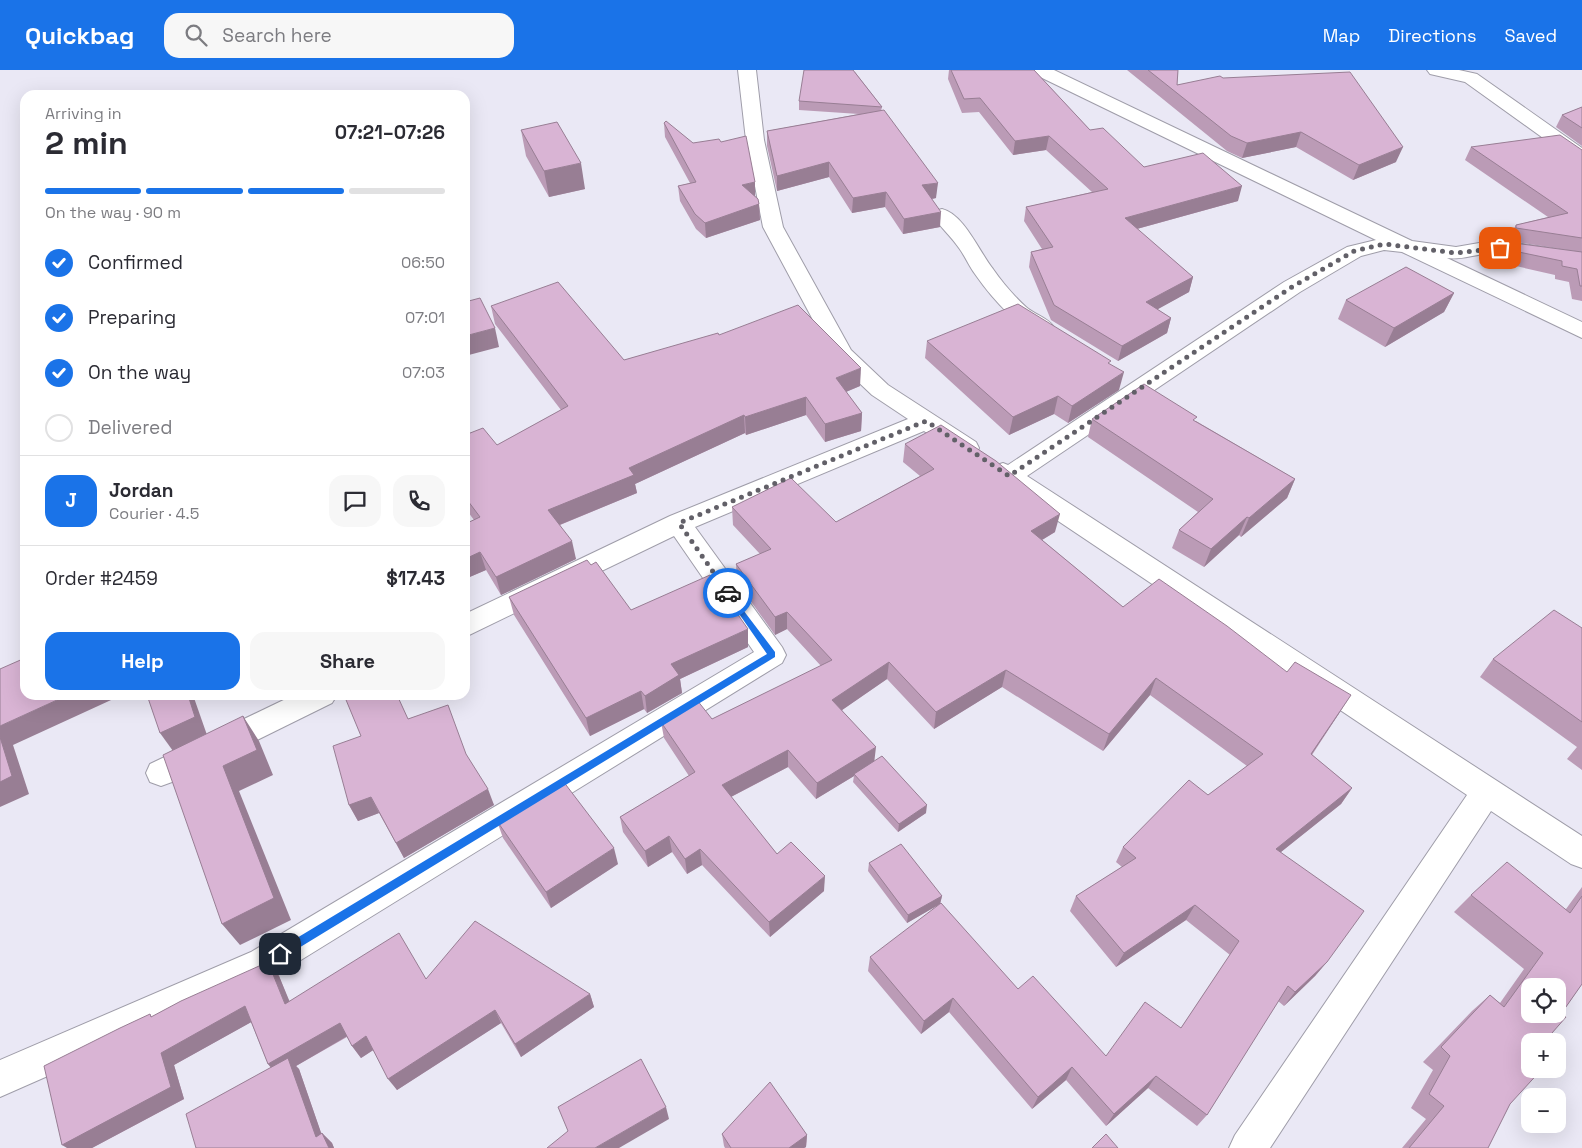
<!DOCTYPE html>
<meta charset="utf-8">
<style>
:root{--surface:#fff;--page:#f7f7f7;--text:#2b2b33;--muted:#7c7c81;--line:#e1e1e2;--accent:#1a73e8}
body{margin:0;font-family:"Space Grotesk",sans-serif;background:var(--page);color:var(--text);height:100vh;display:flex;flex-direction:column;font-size:19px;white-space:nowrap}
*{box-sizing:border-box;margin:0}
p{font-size:16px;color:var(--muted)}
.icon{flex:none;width:28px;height:28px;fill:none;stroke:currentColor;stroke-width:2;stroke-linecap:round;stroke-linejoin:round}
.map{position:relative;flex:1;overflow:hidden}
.drawer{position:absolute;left:20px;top:20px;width:450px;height:610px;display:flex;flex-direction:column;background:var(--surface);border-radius:15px;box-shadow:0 5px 20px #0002}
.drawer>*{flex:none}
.buttons{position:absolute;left:1521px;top:908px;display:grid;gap:10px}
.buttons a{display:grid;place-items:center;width:45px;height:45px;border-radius:10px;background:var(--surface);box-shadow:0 5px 20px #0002;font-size:25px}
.pin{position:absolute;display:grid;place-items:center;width:42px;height:42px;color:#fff;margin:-21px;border-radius:10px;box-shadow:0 2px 8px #0006}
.courier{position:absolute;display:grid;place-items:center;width:50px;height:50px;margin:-25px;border:4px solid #1a73e8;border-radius:50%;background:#fff;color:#222;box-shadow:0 1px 6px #0007}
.headline em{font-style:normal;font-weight:700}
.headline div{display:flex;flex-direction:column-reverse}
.headline{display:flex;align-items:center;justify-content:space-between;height:85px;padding:0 25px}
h1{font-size:32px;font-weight:700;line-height:38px}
.bar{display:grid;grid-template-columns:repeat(4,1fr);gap:8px 5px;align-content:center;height:60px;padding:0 25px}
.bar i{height:6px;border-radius:4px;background:var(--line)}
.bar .active{background:var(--accent)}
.bar p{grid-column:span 4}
.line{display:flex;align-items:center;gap:12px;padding:0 25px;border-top:1px solid var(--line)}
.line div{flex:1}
.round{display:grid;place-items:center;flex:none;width:52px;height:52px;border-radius:15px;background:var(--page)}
ol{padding:0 25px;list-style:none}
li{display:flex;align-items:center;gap:15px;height:55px}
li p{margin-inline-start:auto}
li .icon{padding:5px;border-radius:50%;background:var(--accent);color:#fff;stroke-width:4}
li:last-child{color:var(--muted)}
li i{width:28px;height:28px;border:2px solid var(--line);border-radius:50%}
.button{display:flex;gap:10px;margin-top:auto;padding:10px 25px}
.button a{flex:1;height:58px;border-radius:15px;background:var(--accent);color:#fff;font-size:20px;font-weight:700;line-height:58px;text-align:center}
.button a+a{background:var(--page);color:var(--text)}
header{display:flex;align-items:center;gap:30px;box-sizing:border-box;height:70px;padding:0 25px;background:var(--accent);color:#fff}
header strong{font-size:24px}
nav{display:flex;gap:28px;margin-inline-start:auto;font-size:18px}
.search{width:350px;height:45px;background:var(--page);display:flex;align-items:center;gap:12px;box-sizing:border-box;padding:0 18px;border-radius:15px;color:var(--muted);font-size:19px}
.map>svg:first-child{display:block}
</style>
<header>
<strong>Quickbag</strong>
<div class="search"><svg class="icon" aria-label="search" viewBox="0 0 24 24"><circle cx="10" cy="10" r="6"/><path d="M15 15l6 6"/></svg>Search here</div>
<nav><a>Map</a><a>Directions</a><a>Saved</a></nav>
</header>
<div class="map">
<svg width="1582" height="1078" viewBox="0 0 1582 1078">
<rect width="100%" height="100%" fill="#eae8f5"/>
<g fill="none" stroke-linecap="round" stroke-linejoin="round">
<defs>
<g id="minor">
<path d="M738 0H756L764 70 783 157 851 280 888 315 976 372 979 378 976 384C957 389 939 371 924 361L695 457 782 577 786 585 782 593 275 906 0 1027V990L251 882 754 582 674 466 465 567V544L670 446 908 349 872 325 834 289 763 157 746 70Z"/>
<path d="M1031 0H1054L1412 171 1456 177 1485 172 1515 173 1582 182V194C1551 190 1517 182 1486 184 1472 185 1461 190 1447 188L1582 252V268L1402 182 1384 180 1361 186 1300 222 1027 406 1582 766V798L1571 794 1491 741 1270 1078H1229L1235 1065 1467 725 994 408 991 402 994 396 1003 393 1008 395 1284 212 1347 177 1376 170 1034 4Z"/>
<path d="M1427 0H1459L1477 4 1582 78V93L1575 91 1465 12 1430 4Z"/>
<path d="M942 139C964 144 980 183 993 199 1002 212 1015 227 1026 237 1035 245 1047 247 1054 257L1051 262C1024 269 989 224 975 204 969 196 965 186 959 178 951 166 940 157 932 145L935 141Z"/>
<path d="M294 625H337L332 633 172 712 161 716 150 712 146 703 150 694Z"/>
</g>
</defs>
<use href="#minor" stroke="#9f9da9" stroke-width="2"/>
<use href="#minor" fill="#fff" fill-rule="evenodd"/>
</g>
<g fill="#bb9bb6">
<path d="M949 0H1034L1090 60 1144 97 1238 131 1137 159 1193 207 1189 222 1157 239 1171 248 1167 263 1118 291 1051 250 1029 197 1031 182 1042 179 1024 151 1026 137 1092 122 1046 80 1013 85 979 42 962 43 948 9Z"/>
<path d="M1127 0H1178L1177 15 1223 8 1396 92 1353 110 1296 77 1242 88 1227 81Z"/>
<path d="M855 2 882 37 881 41 936 128 932 129 940 157 903 164 885 137 852 143 829 107 777 121 767 76V61L859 44 799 40V31Z"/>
<path d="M1582 37V76L1556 57 1562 45Z"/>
<path d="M664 53 755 126 759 134 760 150 706 168 696 159 680 131 678 116 690 113 665 67Z"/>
<path d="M521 60 585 119 549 127 526 86Z"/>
<path d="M1471 77 1582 80V182L1509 171V168L1516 155 1548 147 1465 90Z"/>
<path d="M1514 173 1582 182V231L1572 229 1569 212 1555 209V205L1507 194V186Z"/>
<path d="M1454 223 1444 242 1385 277 1338 249 1346 230Z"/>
<path d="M491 236 624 290 719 265 860 316 846 322 862 343 861 361 825 372 806 345 746 365 745 363 635 414 637 423 560 455 576 489 501 525 486 500 465 509 474 450 465 438V365L497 375 561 340 495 254Z"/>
<path d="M927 271 1110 294 1119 320 1068 353 1054 344 1009 365 925 288Z"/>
<path d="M1092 349 1196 351 1295 409 1287 428 1241 467 1239 465 1204 497 1172 478 1179 460 1198 442 1088 367Z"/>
<path d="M905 374 1055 462 1042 470 1123 537 1287 602 1340 642 1312 685 1352 718 1341 734 1281 782 1327 892 1315 906 1284 936 1278 931 1207 1045 1197 1056 1148 1018 1106 1056 1066 1010 1032 1039 949 942 921 964 868 901 870 887 1018 919 1106 986 1181 958 1230 885 1186 850 1116 897 1070 841 1076 826 1122 797 1116 792 1123 777 1208 725 1247 696 1150 625 1103 681 1002 617 934 659 887 609 842 640 874 691 926 743 898 762 853 712 854 706 816 729 788 697 731 727 777 784 824 821 770 867 702 795 687 804 672 782 648 797 623 762 620 747 689 706 664 668 661 652 712 649 821 596 787 559 775 565 737 512 736 494 760 484 733 455 732 437 836 452 920 406 903 392Z"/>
<path d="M509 527 631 540 748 577 680 609 682 623 647 643 644 639 590 666 514 545Z"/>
<path d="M1582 558V700L1567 689 1577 677 1480 607 1493 589Z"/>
<path d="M408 649 466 685 494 735 404 788 379 743 358 751 349 735Z"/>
<path d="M497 751 618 794 551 838 503 768Z"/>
<path d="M869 793 942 826 940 834 907 853 868 801Z"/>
<path d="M1582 817V914L1561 944 1545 971 1510 1034 1488 1078H1402L1426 1049 1411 1038 1433 1000 1423 992 1472 941 1490 925 1500 933 1524 899 1454 842 1471 825 1566 839Z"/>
<path d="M268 892 279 906 289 931 426 909 590 924 594 937 521 987 501 953 397 1020 373 980 361 988 352 976 347 967 296 996 299 999 321 1063H322L332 1073 334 1078H196L271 998 268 994 251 952 174 995 184 1029 92 1078H67L150 944 152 947Z"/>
<path d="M722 1064 807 1065 806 1077 804 1078H725L724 1076Z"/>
</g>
<g fill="#987e94">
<path d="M1301 62 1296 77 1242 88 1247 73Z"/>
<path d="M1049 66 1046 80 1013 85 1015 71Z"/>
<path d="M1403 77 1396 92 1353 110 1359 95Z"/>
<path d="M829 92V107L777 121V106Z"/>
<path d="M581 93 585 119 549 127 544 101Z"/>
<path d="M755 112V127L742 115Z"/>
<path d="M938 113 936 128 921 131 922 115Z"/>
<path d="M1242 116 1238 131 1122 163 1125 148Z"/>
<path d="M886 122 885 137 852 143 853 128Z"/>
<path d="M759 134 760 150 706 168 705 153Z"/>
<path d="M941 142 940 157 903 164 904 149Z"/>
<path d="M1193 207 1189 222 1142 248 1146 232Z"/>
<path d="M1454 223 1444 242 1385 277 1394 258Z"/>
<path d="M1171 248 1167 263 1118 291 1122 276Z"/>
<path d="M495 258 499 277 465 286V266Z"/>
<path d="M861 298 860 316 836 326V308Z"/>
<path d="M1124 302 1119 320 1068 353 1072 336Z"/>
<path d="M1058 326 1054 344 1009 365 1013 347Z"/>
<path d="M806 327V345L746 365 745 347Z"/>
<path d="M862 343 861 361 825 372V354Z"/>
<path d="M744 345 745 363 635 414 637 423 552 458 548 440 629 398Z"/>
<path d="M1295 409 1287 428 1241 467 1249 448Z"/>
<path d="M1060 444 1055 462 1027 479 1031 461Z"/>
<path d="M1247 447 1239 465 1204 497 1211 479Z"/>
<path d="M572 471 576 489 501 525 496 507Z"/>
<path d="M480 482 486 500 465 509V489Z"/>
<path d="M787 542V559L775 565V547Z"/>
<path d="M748 559V577L680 609 682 623 647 643 645 626 671 594Z"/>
<path d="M889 592 887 609 832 647V630Z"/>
<path d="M1006 600 1002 617 934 659 936 642Z"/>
<path d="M1156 608 1150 625 1103 681 1109 664Z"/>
<path d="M641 621 644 639 590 666 586 648Z"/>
<path d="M68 625H122L13 675 29 724 0 737V656Z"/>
<path d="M188 625H193L207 665 173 681 160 663Z"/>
<path d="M1351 625 1340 642 1301 700 1311 684Z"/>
<path d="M243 646 259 671 273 705 239 721 291 850 240 875 222 854 223 696Z"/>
<path d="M876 677 874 694 854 704V706L816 729 817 713Z"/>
<path d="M788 680V697L723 731 722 715Z"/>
<path d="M1352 718 1341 734 1266 794 1276 779Z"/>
<path d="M488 719 494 735 404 788 396 773Z"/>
<path d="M371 727 379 743 358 751 349 735Z"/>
<path d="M927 735 926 743 898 762 899 754Z"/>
<path d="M669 766 672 782 648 797 645 781Z"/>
<path d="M614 778 618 794 551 838 546 822Z"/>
<path d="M700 779 702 795 687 804 685 789Z"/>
<path d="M825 806 824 821 770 867 769 852Z"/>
<path d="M942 826 940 834 907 853 908 845Z"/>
<path d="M1195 835 1186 850 1116 897 1124 883Z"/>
<path d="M268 892 279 906 296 947 285 934Z"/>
<path d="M1327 892 1315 906 1284 936 1295 922Z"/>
<path d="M590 924 594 937 521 987 515 974Z"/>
<path d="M953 928 949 942 921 964 924 951Z"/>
<path d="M245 936 257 949 174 995 184 1029 92 1078H67L62 1075 161 983Z"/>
<path d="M495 940 501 953 397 1020 388 1009Z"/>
<path d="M340 953 349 965 296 996 299 999 326 1077 316 1067 279 1006 268 994Z"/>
<path d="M366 966 375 979 361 988 352 976Z"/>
<path d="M1072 997 1066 1010 1032 1039 1038 1027Z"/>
<path d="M1156 1006 1148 1018 1106 1056 1114 1044Z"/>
<path d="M666 1037 669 1049 619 1078H595Z"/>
<path d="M322 1063 332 1073 334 1078H329Z"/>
<path d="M807 1065 806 1077 804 1078H789Z"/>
</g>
<g fill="#d9b4d4" stroke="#987e94" fill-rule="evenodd">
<path d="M804 0H853L882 37 799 31Z"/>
<path d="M951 0H1034L1090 60 1103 58 1144 97 1203 83 1242 116 1125 148 1193 207 1146 232 1171 248 1122 276 1054 235 1031 182 1053 177 1026 137 1108 119 1049 66 1015 71 980 28 964 29Z"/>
<path d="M1148 0H1178L1177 15 1220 6 1223 8 1350 2 1403 77 1359 95 1301 62 1247 73 1231 66Z"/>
<path d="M1582 37V58L1562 45Z"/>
<path d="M884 40 938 113 922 115 941 142 904 149 886 122 853 128 829 92 777 106 767 61Z"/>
<path d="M666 51 693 73 719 69 721 72 746 66 755 112 742 115 758 129 759 134 705 153 695 144 678 116 696 112 664 53Z"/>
<path d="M557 52 581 93 544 101 521 60Z"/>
<path d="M1560 65 1582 80V168L1516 158V155L1568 143 1471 77Z"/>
<path d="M1514 173 1582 182V216H1580L1577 199 1562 196V191L1514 181Z"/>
<path d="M1406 197 1454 223 1394 258 1346 230Z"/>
<path d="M558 212 624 290 718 263 719 265 798 235 861 298 836 308 862 343 825 354 806 327 745 347 744 345 629 398 634 405 548 440 572 471 496 507 480 482 465 489V454L480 447 465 427V365L483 358 497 375 568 336 491 236Z"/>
<path d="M480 228 495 258 465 266V232Z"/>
<path d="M1018 234 1111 291 1108 293 1124 302 1072 336 1058 326 1013 347 927 271Z"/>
<path d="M1144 314 1197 347 1193 350 1295 409 1249 448 1247 447 1211 479 1179 460 1213 429 1092 349Z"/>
<path d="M941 355 996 391 1060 444 1031 461 1123 537 1159 509 1227 556 1287 602 1295 592 1351 625 1311 684 1352 718 1276 779 1364 841 1327 892 1295 922 1288 916 1207 1045 1156 1006 1114 1044 1072 997 1038 1027 953 928 924 951 870 887 941 833 1018 919 1033 906 1106 986 1145 932 1181 958 1239 871 1195 835 1124 883 1076 826 1136 788 1123 777 1189 710 1208 725 1263 684 1156 608 1109 664 1006 600 936 642 889 592 832 630 876 677 817 713 788 680 722 715 777 784 791 772 825 806 769 852 700 779 685 789 669 766 645 781 620 747 695 702 661 652 697 630 712 649 832 590 787 542 775 547 736 494 771 479 732 437 791 408 836 452 934 399 905 374Z"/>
<path d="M587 490 591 495 596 492 631 540 710 505 748 559 671 594 679 605 645 626 641 621 586 648 509 527Z"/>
<path d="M1554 540 1582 558V652L1493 589Z"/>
<path d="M25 588V625H68L0 656V599Z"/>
<path d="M147 625H188L195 647 160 663Z"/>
<path d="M344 625H397L408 649 448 635 466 684 488 719 396 773 371 727 349 735 333 676 361 666Z"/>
<path d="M243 646 257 680 223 696 274 828 222 854 163 685Z"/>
<path d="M0 667 12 706 0 712Z"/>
<path d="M882 686 927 735 899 754 854 704Z"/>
<path d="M563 711 614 778 546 822 497 751Z"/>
<path d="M901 774 942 826 908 845 869 793Z"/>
<path d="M1507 792 1570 843 1582 826V914L1561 944 1566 947 1545 971H1530V999H1542L1510 1034 1488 1078H1409L1444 1036 1429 1024 1450 986 1441 977 1490 925 1504 937 1543 883 1471 825ZM1530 916H1558V944H1530Z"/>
<path d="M475 851 590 924 515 974 495 940 388 1009 366 966 352 976 340 953 268 994 245 936 161 983 171 1017 62 1075 44 996 120 958 150 944 151 947 181 931 268 892 285 934 399 863 426 909Z"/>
<path d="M288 988 316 1067 322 1063 329 1078H196L186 1044Z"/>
<path d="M641 989 666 1037 595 1078H547L568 1061 558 1037Z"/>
<path d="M770 1012 807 1065 789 1078H731L722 1064Z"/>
<path d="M1106 1064 1118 1078H1092Z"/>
</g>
<path fill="#1a73e8" d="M728 520 775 582V587L284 887H277V880L767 584 726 525V521Z"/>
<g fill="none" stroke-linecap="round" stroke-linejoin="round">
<path stroke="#626068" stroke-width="5" stroke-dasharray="0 9" d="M728 523 679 453 926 351 1009 406 1292 217 1354 181 1384 174 1456 183 1500 178"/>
</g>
</svg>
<div class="buttons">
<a><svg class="icon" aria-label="locate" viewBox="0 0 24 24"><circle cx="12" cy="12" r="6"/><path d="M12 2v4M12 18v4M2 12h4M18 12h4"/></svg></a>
<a>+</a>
<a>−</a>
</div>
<div class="pin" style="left:1500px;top:178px;background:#ea580c"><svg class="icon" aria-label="bag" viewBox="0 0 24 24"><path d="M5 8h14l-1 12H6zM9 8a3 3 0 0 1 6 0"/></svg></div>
<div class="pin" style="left:280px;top:884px;background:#1f2937"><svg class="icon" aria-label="home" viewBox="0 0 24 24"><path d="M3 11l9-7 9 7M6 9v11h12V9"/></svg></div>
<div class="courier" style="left:728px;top:523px"><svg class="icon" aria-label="car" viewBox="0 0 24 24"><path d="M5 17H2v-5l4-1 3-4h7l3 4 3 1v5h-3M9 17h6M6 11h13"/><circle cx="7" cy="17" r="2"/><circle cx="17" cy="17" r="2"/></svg></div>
<section class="drawer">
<div class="headline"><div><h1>2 min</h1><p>Arriving in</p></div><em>07:21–07:26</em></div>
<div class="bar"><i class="active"></i><i class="active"></i><i class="active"></i><i></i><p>On the way · 90 m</p></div>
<ol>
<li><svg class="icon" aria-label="check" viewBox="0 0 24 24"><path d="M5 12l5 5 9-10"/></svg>Confirmed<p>06:50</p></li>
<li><svg class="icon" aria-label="check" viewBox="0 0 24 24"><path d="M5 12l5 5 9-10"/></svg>Preparing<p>07:01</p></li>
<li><svg class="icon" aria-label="check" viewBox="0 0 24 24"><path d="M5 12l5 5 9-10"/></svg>On the way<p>07:03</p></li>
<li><i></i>Delivered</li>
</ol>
<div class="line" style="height:90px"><b class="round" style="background:var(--accent);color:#fff">J</b><div><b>Jordan</b><p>Courier · 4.5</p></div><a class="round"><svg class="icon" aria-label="chat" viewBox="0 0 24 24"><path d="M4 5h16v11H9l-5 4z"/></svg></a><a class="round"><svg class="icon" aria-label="phone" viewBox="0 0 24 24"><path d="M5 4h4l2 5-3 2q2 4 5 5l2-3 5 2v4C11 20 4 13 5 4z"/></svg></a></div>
<div class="line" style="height:65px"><div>Order #2459</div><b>$17.43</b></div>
<div class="button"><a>Help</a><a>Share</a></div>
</section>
</div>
